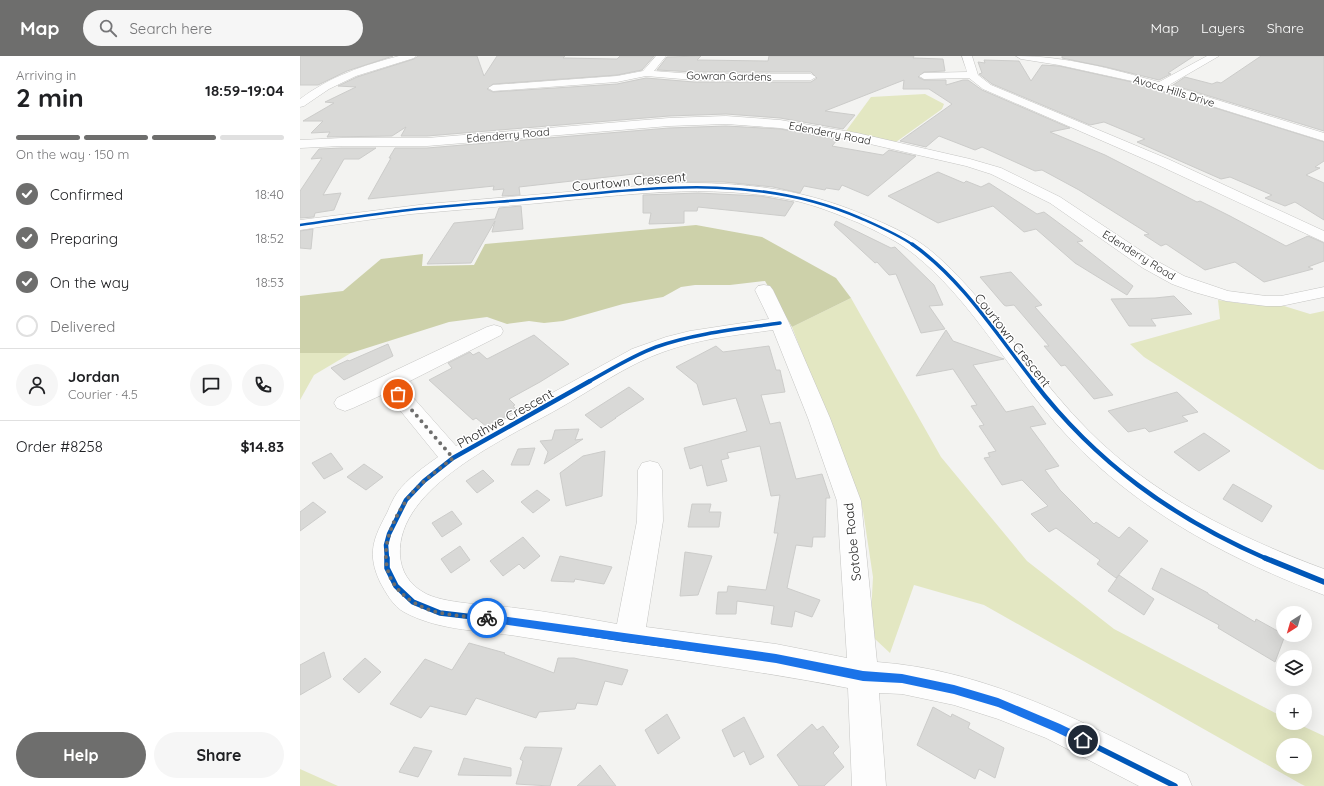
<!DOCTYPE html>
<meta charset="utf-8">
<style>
:root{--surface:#fff;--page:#f6f6f6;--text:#202124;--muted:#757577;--line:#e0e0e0;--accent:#6e6e6d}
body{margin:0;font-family:Quicksand,sans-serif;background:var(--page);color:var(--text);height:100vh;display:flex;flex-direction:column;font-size:15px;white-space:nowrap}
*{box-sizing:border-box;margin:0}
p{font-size:13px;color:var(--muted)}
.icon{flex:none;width:22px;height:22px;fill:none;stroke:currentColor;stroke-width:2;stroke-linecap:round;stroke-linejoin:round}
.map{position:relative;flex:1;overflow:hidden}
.sheet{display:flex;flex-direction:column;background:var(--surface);width:300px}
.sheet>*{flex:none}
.needle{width:26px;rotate:217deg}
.buttons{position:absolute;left:976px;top:550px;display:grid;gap:8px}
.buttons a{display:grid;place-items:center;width:36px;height:36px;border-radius:50%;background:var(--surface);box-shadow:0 4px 16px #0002;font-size:20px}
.pin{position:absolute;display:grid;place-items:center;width:34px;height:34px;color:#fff;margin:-17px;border:2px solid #fff;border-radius:50%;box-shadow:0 1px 4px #0007}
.courier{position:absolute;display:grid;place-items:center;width:40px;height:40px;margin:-20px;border:3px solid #1a73e8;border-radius:50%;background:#fff;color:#222;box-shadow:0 1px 5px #0007}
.overview em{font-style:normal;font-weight:700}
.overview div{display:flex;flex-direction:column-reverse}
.overview{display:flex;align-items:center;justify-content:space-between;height:68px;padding:0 16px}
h1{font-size:26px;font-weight:700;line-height:30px}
.bar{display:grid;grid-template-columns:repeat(4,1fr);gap:6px 4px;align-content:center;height:48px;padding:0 16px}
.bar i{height:5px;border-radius:3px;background:var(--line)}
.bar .active{background:var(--accent)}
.bar p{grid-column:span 4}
.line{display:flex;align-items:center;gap:10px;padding:0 16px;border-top:1px solid var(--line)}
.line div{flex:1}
.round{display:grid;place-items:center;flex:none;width:42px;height:42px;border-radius:21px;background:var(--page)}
ol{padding:0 16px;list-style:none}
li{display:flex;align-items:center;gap:12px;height:44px}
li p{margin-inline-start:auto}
li .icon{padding:4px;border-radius:50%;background:var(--accent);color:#fff;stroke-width:4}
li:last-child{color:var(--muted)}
li i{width:22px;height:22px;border:2px solid var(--line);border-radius:50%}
.button{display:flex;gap:8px;margin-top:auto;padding:8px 16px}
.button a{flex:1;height:46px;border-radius:24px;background:var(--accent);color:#fff;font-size:16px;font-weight:700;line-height:46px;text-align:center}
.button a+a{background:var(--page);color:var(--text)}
header{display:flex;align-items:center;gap:24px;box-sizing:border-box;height:56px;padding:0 20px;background:var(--accent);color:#fff}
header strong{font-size:19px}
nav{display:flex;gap:22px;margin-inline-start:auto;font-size:14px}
.search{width:280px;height:36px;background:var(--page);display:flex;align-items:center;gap:10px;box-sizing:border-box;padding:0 14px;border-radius:22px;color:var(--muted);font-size:15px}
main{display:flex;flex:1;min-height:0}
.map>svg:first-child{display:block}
</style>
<header>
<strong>Map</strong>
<div class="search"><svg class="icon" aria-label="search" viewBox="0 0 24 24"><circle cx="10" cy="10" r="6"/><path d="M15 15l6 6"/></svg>Search here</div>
<nav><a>Map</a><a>Layers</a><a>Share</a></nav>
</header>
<main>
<section class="sheet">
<div class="overview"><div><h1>2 min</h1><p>Arriving in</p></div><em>18:59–19:04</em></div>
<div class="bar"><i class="active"></i><i class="active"></i><i class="active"></i><i></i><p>On the way · 150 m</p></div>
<ol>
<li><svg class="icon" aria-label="check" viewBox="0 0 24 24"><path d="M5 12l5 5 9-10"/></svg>Confirmed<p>18:40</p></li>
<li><svg class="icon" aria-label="check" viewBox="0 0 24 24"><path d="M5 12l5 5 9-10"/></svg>Preparing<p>18:52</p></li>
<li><svg class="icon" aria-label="check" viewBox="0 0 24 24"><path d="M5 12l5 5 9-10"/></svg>On the way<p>18:53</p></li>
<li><i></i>Delivered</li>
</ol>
<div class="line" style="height:72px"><a class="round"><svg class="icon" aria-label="person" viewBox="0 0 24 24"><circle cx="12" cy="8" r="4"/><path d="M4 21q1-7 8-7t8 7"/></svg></a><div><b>Jordan</b><p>Courier · 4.5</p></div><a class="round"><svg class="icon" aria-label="chat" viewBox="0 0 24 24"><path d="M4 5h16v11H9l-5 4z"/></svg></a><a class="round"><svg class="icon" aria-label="phone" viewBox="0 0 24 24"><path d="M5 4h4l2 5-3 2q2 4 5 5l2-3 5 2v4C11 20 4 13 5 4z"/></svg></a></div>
<div class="line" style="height:52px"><div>Order #8258</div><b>$14.83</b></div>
<div class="button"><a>Help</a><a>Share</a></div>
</section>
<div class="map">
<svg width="1024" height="730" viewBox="0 0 1024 730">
<rect width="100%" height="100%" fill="#f3f3f1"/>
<g fill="#e3e7c2" fill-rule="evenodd">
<path d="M625 38 644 48 642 53 596 86 546 75 571 41Z"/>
<path d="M551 242 641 401 727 505 814 573 983 661V667H996L1024 680V730H1005L1001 728 684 549 614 529 590 597 575 583 571 558 573 521 563 455 492 271ZM983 689H1005V711H983Z"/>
<path d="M918 244 945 248 984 250 1010 258 1024 255V414L1019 413 844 301 830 288 920 263Z"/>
<path d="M0 297H51L14 319 0 344Z"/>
<path d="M0 713 38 730H0Z"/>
</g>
<path fill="#cdd1aa" d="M396 169 462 181 536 222 551 242 492 271 465 225 430 229H395L381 231 363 241 323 248 263 265 244 267 229 265 207 268 187 261 149 266 51 297H0V240L43 235 81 203 123 198 122 210 174 209 185 188Z"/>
<g fill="#d9d9d7" stroke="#ccccca">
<path d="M0 0H93L47 15 18 29H0Z"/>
<path d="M118 0H177L184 20 197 0H265L263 2 317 3 320 0H354L342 14 317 19 193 28 187 33 193 36 317 28 346 22 394 26H511L517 22 511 16H394L357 14 367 1 401 0 397 4 468 5 469 0H614L613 2 643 3 645 15 624 16 618 21 624 24H646V29L663 24H668L682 34 770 72 750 76 805 99 897 146 900 145 930 160 986 190 1008 180 1024 187V205L1008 211 1013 213 964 226 935 206 905 214 866 188 861 190 844 179 849 178 779 134 742 114 735 115 682 91 675 94 639 80 626 91 600 85 652 48 629 33H603L604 24 525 55 555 59 543 73 480 62 426 58 369 60 127 80H101L106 71 92 80 27 81 30 76 11 77 23 65H3L34 47 25 46 56 31 38 30 57 21 114 3Z"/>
<path d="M762 0H894L868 17 871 18 859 24 806 11 762 2Z"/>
<path d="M961 0H1024V75L873 29 885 21 912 28 917 26 921 27Z"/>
<path d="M684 4 719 5 731 25 742 9 759 10 832 26 1024 86V105L1015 111 1020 112 1006 119 1024 127V164L995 146 985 150 965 142 972 139 930 121 921 123 837 86 845 83 804 66 790 69 692 28 679 18 682 17 678 6 685 7Z"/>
<path d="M426 70 480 73 538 83 532 90 577 98 583 99 589 94 616 100 568 140 542 129 539 134 526 132 525 134 504 130 500 137 473 131 424 126H373L343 128V117L219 131 220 139 202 140 204 133 193 134 194 130 68 143 91 102H89L95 92H127L369 72Z"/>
<path d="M42 92H76L59 103H44L23 139 41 137 34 154 15 157 14 161 0 162V135L22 102 11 103 19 93Z"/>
<path d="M638 116 664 127 666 125 681 131 689 127 737 158 744 156 783 185 777 186 833 230 827 239 775 207 736 173 724 176 693 150 638 167 588 140Z"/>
<path d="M398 137 460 140 494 146 485 160 398 151 397 155H384V167L349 168 351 157H343V139Z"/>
<path d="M221 150 223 173 192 176 195 165 171 207 127 208 154 167 195 163 199 152Z"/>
<path d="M536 165 591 192 595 191 634 229 643 249 629 250 645 273 621 277 596 218 589 219 577 206 575 207 534 169Z"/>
<path d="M13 173 11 193 0 192V175Z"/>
<path d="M711 216 742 249 735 251 813 339 794 343 765 309 761 310 744 290H749L714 249 706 250 704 249 680 221Z"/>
<path d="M874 240 892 258 851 263 856 270H829L811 243 855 242Z"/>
<path d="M646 274 653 285 704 303 673 309 706 356 733 350 746 368 730 371 759 410 745 414 760 434 794 468 796 466 819 482 829 471 848 485 816 522 797 508 800 504 756 472 749 476 731 458 748 450 722 424 702 429 684 402 690 401 688 397 696 395 679 370 684 369 671 350 677 349 653 313 616 320Z"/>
<path d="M234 279 269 308 240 326 209 343 215 349 213 350 217 354 187 371 176 362 173 364 129 324 152 312 148 307 170 296 173 299 179 296 187 303Z"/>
<path d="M88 288 93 300 44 324 31 312 48 304 49 305Z"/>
<path d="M416 290 423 296 469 290 476 314H480L485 336 461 339 470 368 480 366 496 423 522 418 530 442H526L525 481H513L512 491 496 489 487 532 520 544 512 561 495 555 492 571 471 568 474 550 437 545 436 558H416L418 536H427L428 530 466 534 478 477H474L480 439 471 440 460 390 427 397 429 402 421 404 427 425 407 430 402 409 390 413 384 392 447 375 436 342 403 349 397 328 376 311Z"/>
<path d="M329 331 344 343 315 362H316L301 372 285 359Z"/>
<path d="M877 336 898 356 882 360 888 365 849 376 845 372 828 376 808 355Z"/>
<path d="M279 373 275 384 283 383 244 408 248 396 240 385 252 384 255 374Z"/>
<path d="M904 377 930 395 899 415 874 396Z"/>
<path d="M235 392 229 409H211L218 393Z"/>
<path d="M305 395 302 440 266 450 260 417 283 400Z"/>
<path d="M31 397 43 413 24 423 12 407Z"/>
<path d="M64 408 83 421 66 434 47 421Z"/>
<path d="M183 414 194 425 177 437 166 425Z"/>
<path d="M933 428 972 450 962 466 923 443Z"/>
<path d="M237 434 250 444 233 457 221 446Z"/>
<path d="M13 446 26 456 0 475V456Z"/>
<path d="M392 448H411L409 456H421L419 471H388Z"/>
<path d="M152 455 162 468 142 481 132 467Z"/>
<path d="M223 481 240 500 224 513 219 508 203 520 190 505Z"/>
<path d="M160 490 170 504 151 517 141 503Z"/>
<path d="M385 496 412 500 398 539 380 540Z"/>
<path d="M260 500 293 507 312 511 304 528 275 523 274 526 251 525Z"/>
<path d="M861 512 908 537V538L955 566 956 563 983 578 984 582 975 606 918 572 919 569 852 533Z"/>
<path d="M819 519 854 543 844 559 808 535Z"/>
<path d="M169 587 205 597 204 598 254 617 258 602H274L328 614 322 629 305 625 297 649 277 647 275 653 239 656 236 662 176 642 166 659 130 650 121 662 90 648 125 603 152 614Z"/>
<path d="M24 596 31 621 0 639V609Z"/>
<path d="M65 602 81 616 59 637 43 623Z"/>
<path d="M633 651 651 661 652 658 670 667 668 672 704 692 695 722 679 713 675 723 617 689Z"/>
<path d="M367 658 380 682 358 698 345 674Z"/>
<path d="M444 661 464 701 450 709 444 695 434 701 422 674Z"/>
<path d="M512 668 517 674 523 670 539 691 533 697 544 711 524 730H499L477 699Z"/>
<path d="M114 691 132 695 118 721 99 716Z"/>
<path d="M225 691 262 692 250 730 216 728 223 705 220 703Z"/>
<path d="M164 702 211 712V720L158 719Z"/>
<path d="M300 709 316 730H277Z"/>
</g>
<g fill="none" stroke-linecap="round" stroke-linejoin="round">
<defs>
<g id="minor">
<path d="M99 0H116L114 2 56 20 29 33 4 50 0 51V43C29 21 64 9 99 0Z"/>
<path d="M356 0H366L354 15 394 18H511L516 21 511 24H394L346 20 317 26 193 35 188 32 193 29 317 20 343 15Z"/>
<path d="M662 0H672L678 19 691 29 868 103 1024 175V186L858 109 683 33 669 22 624 23 619 20 624 17 667 16Z"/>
<path d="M716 0C765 0 812 13 859 26L907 0H919L869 29 1024 77V85L832 25 759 9 721 3Z"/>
<path d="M426 60 480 64 557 77 670 103 701 112 760 141 855 204 884 220 928 235 966 240H981L1024 231V241L981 250H966L926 245 894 236 872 228 843 212 750 147 691 118 666 110 557 85 480 72 426 68 369 70 127 90H42L0 92V84L42 82H127L369 62Z"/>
<path d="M373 127C444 126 503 132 569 161 588 169 606 177 622 188 639 200 654 216 668 231 710 277 744 330 788 374 853 440 938 481 1024 513V539C916 498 816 443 743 352 701 301 667 241 615 199 598 185 578 176 559 167 537 158 515 149 492 144 408 127 324 139 240 147 197 151 154 154 111 158 74 163 37 168 0 174V164L127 148Z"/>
<path d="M464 229 470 230 473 234 489 267 530 362 561 445 577 606C690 614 788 669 887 718L892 730H839L746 682 698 663 654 649 602 638 579 637 586 730H552L548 632C441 611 332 599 223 581 183 574 141 576 104 556 93 550 86 537 80 526 67 498 73 483 87 457 90 450 93 443 97 437 108 422 124 411 138 401L86 337 53 352 45 355 37 352 34 347 37 342 187 271 194 269 201 271 203 275 201 279 102 329 156 390 332 293 366 281 390 275 469 263 455 234 458 230ZM473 274 508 362 537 445 547 602 476 588 346 571 363 465 362 414 358 407 350 405 342 407 338 414 337 465 317 568C284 562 250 556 216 552 193 549 141 548 123 536 109 528 101 515 100 499 96 431 207 382 258 353 290 335 328 308 363 296 398 283 436 279 473 274Z"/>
</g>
</defs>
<use href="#minor" stroke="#c5c5c3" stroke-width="1"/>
<use href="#minor" fill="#fdfdfd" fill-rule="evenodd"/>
<defs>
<path id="cycleway-far3" d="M0 169C36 164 73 158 109 154 154 149 199 146 244 142 352 132 457 117 560 162 578 170 597 178 613 189"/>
<g id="cycleway-far2">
<path d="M612 188C662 223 697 279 734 326"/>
<path d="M288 326C310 314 332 300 356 291 396 277 439 273 480 267"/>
</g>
<g id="cycleway-far1">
<path d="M733 325C796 407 873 462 967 503"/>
<path d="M87 503 86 489 89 478 106 444 124 425 153 402 290 325"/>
</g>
<g id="cycleway">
<path d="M87 502V512L96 530 113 546 140 557 217 566 324 583 476 603 563 620 602 623 654 633 698 647 757 671 875 730"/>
<path d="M965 502 1024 526"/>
</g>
</defs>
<use href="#cycleway-far3" stroke="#fff" stroke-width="4"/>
<use href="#cycleway-far2" stroke="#fff" stroke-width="5.5"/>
<use href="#cycleway-far1" stroke="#fff" stroke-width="7"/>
<use href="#cycleway" stroke="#fff" stroke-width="8"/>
<use href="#cycleway-far3" stroke="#0057b8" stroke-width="2.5"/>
<use href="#cycleway-far2" stroke="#0057b8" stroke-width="3.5"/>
<use href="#cycleway-far1" stroke="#0057b8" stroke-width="4.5"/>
<use href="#cycleway" stroke="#0057b8" stroke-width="5.5"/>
</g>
<path fill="#1a73e8" d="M187 558 476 598 563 615 602 618 654 629 698 642 760 668 787 681 788 684 787 688 783 689 754 675 698 651 654 638 602 627 563 625 476 607 187 566 184 565 182 562 184 559Z"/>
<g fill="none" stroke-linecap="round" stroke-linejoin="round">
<path stroke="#6e6e6d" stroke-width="4" stroke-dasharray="0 7.2" d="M98 338 153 402C137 415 118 428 106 445 83 478 73 521 113 546 134 560 163 560 187 562"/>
</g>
<g text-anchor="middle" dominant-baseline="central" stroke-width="3" stroke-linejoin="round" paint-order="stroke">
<g font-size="11" fill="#272726" stroke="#fff">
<text transform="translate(429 20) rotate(1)">Gowran Gardens</text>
<text transform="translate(874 35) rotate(17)">Avoca Hills Drive</text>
<text transform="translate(530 77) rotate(11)">Edenderry Road</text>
<text transform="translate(208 79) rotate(-5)">Edenderry Road</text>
<text transform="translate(839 199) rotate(32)">Edenderry Road</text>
</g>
<g font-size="13" fill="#272726" stroke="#fff">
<text transform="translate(329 125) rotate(-5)">Courtown Crescent</text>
<text transform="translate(713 284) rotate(52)">Courtown Crescent</text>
<text transform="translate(205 362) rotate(-29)">Phothwe Crescent</text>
<text transform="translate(552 486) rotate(-96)">Sotobe Road</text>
</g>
</g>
</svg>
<div class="buttons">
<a><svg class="needle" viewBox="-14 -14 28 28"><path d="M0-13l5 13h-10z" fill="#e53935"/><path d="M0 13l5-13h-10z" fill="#757577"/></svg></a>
<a><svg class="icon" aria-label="layers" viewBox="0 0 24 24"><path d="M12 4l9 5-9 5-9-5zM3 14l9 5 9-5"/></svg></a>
<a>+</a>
<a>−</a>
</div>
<div class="pin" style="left:98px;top:338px;background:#ea580c"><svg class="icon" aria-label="bag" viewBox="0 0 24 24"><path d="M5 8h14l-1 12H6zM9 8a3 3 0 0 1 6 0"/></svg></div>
<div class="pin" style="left:783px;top:684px;background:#1f2937"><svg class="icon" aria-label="home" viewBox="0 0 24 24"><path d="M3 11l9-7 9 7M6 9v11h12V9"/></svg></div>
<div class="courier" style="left:187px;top:562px"><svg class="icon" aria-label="bike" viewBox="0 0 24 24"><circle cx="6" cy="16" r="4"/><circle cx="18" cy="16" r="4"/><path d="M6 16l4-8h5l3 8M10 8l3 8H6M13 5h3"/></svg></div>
</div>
</main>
